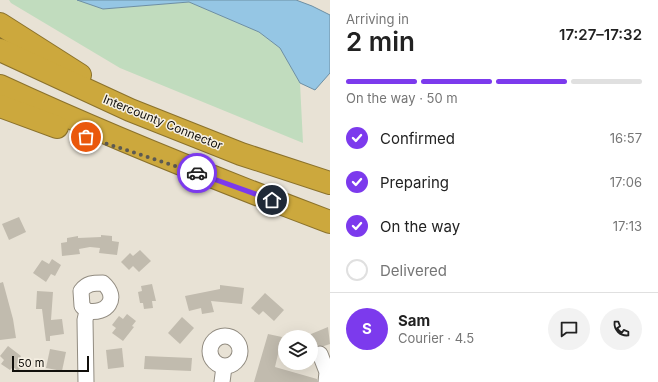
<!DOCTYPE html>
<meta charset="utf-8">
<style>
:root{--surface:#fff;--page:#f2f2f2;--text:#222;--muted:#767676;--line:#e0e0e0;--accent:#7c3aed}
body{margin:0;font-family:Inter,sans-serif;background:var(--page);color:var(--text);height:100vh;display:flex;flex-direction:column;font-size:15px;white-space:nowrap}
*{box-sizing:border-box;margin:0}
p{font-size:13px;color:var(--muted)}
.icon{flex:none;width:22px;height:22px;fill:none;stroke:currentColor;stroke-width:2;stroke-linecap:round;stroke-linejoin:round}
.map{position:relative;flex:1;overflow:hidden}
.details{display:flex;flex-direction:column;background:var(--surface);width:328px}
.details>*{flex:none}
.controls{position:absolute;left:278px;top:330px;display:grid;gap:8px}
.controls a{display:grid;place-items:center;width:40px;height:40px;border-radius:50%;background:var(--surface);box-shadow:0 4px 16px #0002;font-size:20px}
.scale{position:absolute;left:12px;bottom:10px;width:77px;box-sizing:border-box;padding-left:4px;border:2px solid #110f0b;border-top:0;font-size:11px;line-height:14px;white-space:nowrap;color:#110f0b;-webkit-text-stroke:3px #f5efe2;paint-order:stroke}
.pin{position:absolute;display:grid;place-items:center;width:34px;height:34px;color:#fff;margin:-17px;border:2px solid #fff;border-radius:50%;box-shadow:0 1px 4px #0007}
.courier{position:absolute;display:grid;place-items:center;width:40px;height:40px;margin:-20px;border:3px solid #7c3aed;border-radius:50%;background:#fff;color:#222;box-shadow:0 1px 5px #0007}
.head em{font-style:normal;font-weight:600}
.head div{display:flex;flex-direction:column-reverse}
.head{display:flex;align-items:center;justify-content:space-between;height:68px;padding:0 16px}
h1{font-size:26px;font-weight:600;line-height:30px}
.bar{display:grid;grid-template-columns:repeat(4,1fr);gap:6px 4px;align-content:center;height:48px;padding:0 16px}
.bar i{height:5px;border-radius:3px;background:var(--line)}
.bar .active{background:var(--accent)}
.bar p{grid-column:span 4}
.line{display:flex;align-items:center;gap:10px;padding:0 16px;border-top:1px solid var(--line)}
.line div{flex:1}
.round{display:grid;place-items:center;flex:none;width:42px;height:42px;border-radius:21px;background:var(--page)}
ol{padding:0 16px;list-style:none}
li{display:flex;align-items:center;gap:12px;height:44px}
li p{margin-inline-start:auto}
li .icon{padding:4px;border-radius:50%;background:var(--accent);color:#fff;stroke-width:4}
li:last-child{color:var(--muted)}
li i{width:22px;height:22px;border:2px solid var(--line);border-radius:50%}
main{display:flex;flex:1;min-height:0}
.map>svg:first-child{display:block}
</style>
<main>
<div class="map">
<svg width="330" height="382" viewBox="0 0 330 382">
<rect width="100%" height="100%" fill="#e8e2d5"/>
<path fill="#c1dcbe" d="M9 0H77L103 9 189 2 259 32 280 48 300 83 303 143 120 68 11 3Z"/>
<path fill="#95c6e4" stroke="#6d8fa3" d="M77 0H296L312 6 330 15V73L315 90 300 83 280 48 259 32 189 2 103 9Z"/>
<g fill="#c1bbae">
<path d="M19 217 26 232 9 240 2 224Z"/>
<path d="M101 235 112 236V241L119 242 117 255 99 253 100 248 90 247 79 249 80 254 62 256 61 243 67 242V238L78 236V238L101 237Z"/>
<path d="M140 250 151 261 139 272 133 266 129 270 121 262 130 253 133 256Z"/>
<path d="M52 259 61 265 55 276 51 274 46 282 33 273 42 260 49 264Z"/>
<path d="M3 282 13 319 16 338 0 340V283Z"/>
<path d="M152 284 156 301H152L153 308 144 309 143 303H140L138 292 142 291 141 286Z"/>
<path d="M220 285 244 288 242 304 211 301 214 312 202 314 201 308 189 311 185 296 220 289Z"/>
<path d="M37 291 53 292 51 320 62 319 64 334 50 336V341H46L42 309H36Z"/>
<path d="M265 293 284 310 274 321 263 311 259 315 251 308Z"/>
<path d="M127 314 136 321 132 326 134 327 123 341 112 333 116 328 112 325 119 316 123 319Z"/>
<path d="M182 317 194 328 180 344 168 333Z"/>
<path d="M328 327 330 344 324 346H317L312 349 311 334Z"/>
<path d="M268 334 282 337 275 367 317 379V382H254Z"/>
<path d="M8 346 21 356 19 360 24 364 18 371 13 367 10 370 1 364 4 360 0 356Z"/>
<path d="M122 348 124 367 108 369 106 350Z"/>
<path d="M50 349 66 352 62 371 46 368Z"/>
<path d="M145 356 192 358 191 371 144 369Z"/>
</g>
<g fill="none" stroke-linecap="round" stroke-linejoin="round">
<defs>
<g id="minor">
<circle cx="225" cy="351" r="15"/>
<path d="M320 354 327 372 326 382"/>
<path d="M86 382 85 320 87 311 82 306 81 291C87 283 93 283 103 283 120 298 107 315 87 311"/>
<path d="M222 382 224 367"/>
</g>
<g id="highway">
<path d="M0 24 80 75"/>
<path d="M0 50 130 110 241 154 330 183"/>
<path d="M0 86C108 136 218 180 330 222"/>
<path d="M0 106 57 127"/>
</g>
</defs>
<use href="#minor" stroke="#928c81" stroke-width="17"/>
<use href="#highway" stroke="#8b722c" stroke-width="24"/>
<use href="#minor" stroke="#fff" stroke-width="15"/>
<use href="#highway" stroke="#cca83d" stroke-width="22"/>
</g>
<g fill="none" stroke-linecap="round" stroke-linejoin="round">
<path stroke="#5c5952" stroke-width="4" stroke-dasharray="0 7.2" d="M86 137 197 173"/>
<path stroke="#7c3aed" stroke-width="5" d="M197 173 272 200"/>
</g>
<g text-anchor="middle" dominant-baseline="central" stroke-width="3" stroke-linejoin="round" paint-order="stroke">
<g font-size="12" fill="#110f0b" stroke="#f5efe2">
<text transform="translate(163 122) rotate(22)">Intercounty Connector</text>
</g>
</g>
</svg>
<div class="controls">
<a><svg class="icon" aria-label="layers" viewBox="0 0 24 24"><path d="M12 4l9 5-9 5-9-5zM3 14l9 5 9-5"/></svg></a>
</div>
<div class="scale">50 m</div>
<div class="pin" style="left:86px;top:137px;background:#ea580c"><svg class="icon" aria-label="bag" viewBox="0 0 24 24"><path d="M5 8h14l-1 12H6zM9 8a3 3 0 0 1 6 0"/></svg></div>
<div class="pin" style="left:272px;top:200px;background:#1f2937"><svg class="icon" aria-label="home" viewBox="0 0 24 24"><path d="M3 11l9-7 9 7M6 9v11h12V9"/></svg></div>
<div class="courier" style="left:197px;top:173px"><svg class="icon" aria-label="car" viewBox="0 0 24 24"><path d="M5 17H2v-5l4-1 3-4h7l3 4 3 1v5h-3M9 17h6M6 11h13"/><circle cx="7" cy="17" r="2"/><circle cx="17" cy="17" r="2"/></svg></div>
</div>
<section class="details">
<div class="head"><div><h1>2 min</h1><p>Arriving in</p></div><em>17:27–17:32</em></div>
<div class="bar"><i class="active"></i><i class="active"></i><i class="active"></i><i></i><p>On the way · 50 m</p></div>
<ol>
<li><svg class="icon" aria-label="check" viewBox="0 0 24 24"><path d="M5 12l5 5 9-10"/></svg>Confirmed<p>16:57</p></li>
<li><svg class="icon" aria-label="check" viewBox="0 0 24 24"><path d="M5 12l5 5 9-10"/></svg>Preparing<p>17:06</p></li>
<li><svg class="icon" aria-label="check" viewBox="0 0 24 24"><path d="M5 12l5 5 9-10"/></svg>On the way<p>17:13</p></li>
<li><i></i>Delivered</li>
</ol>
<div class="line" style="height:72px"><b class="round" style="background:var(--accent);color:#fff">S</b><div><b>Sam</b><p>Courier · 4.5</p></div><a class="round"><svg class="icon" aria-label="chat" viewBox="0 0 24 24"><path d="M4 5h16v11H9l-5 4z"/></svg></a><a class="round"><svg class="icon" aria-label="phone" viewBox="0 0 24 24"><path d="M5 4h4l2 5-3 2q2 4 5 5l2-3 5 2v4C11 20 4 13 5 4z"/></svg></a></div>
</section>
</main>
